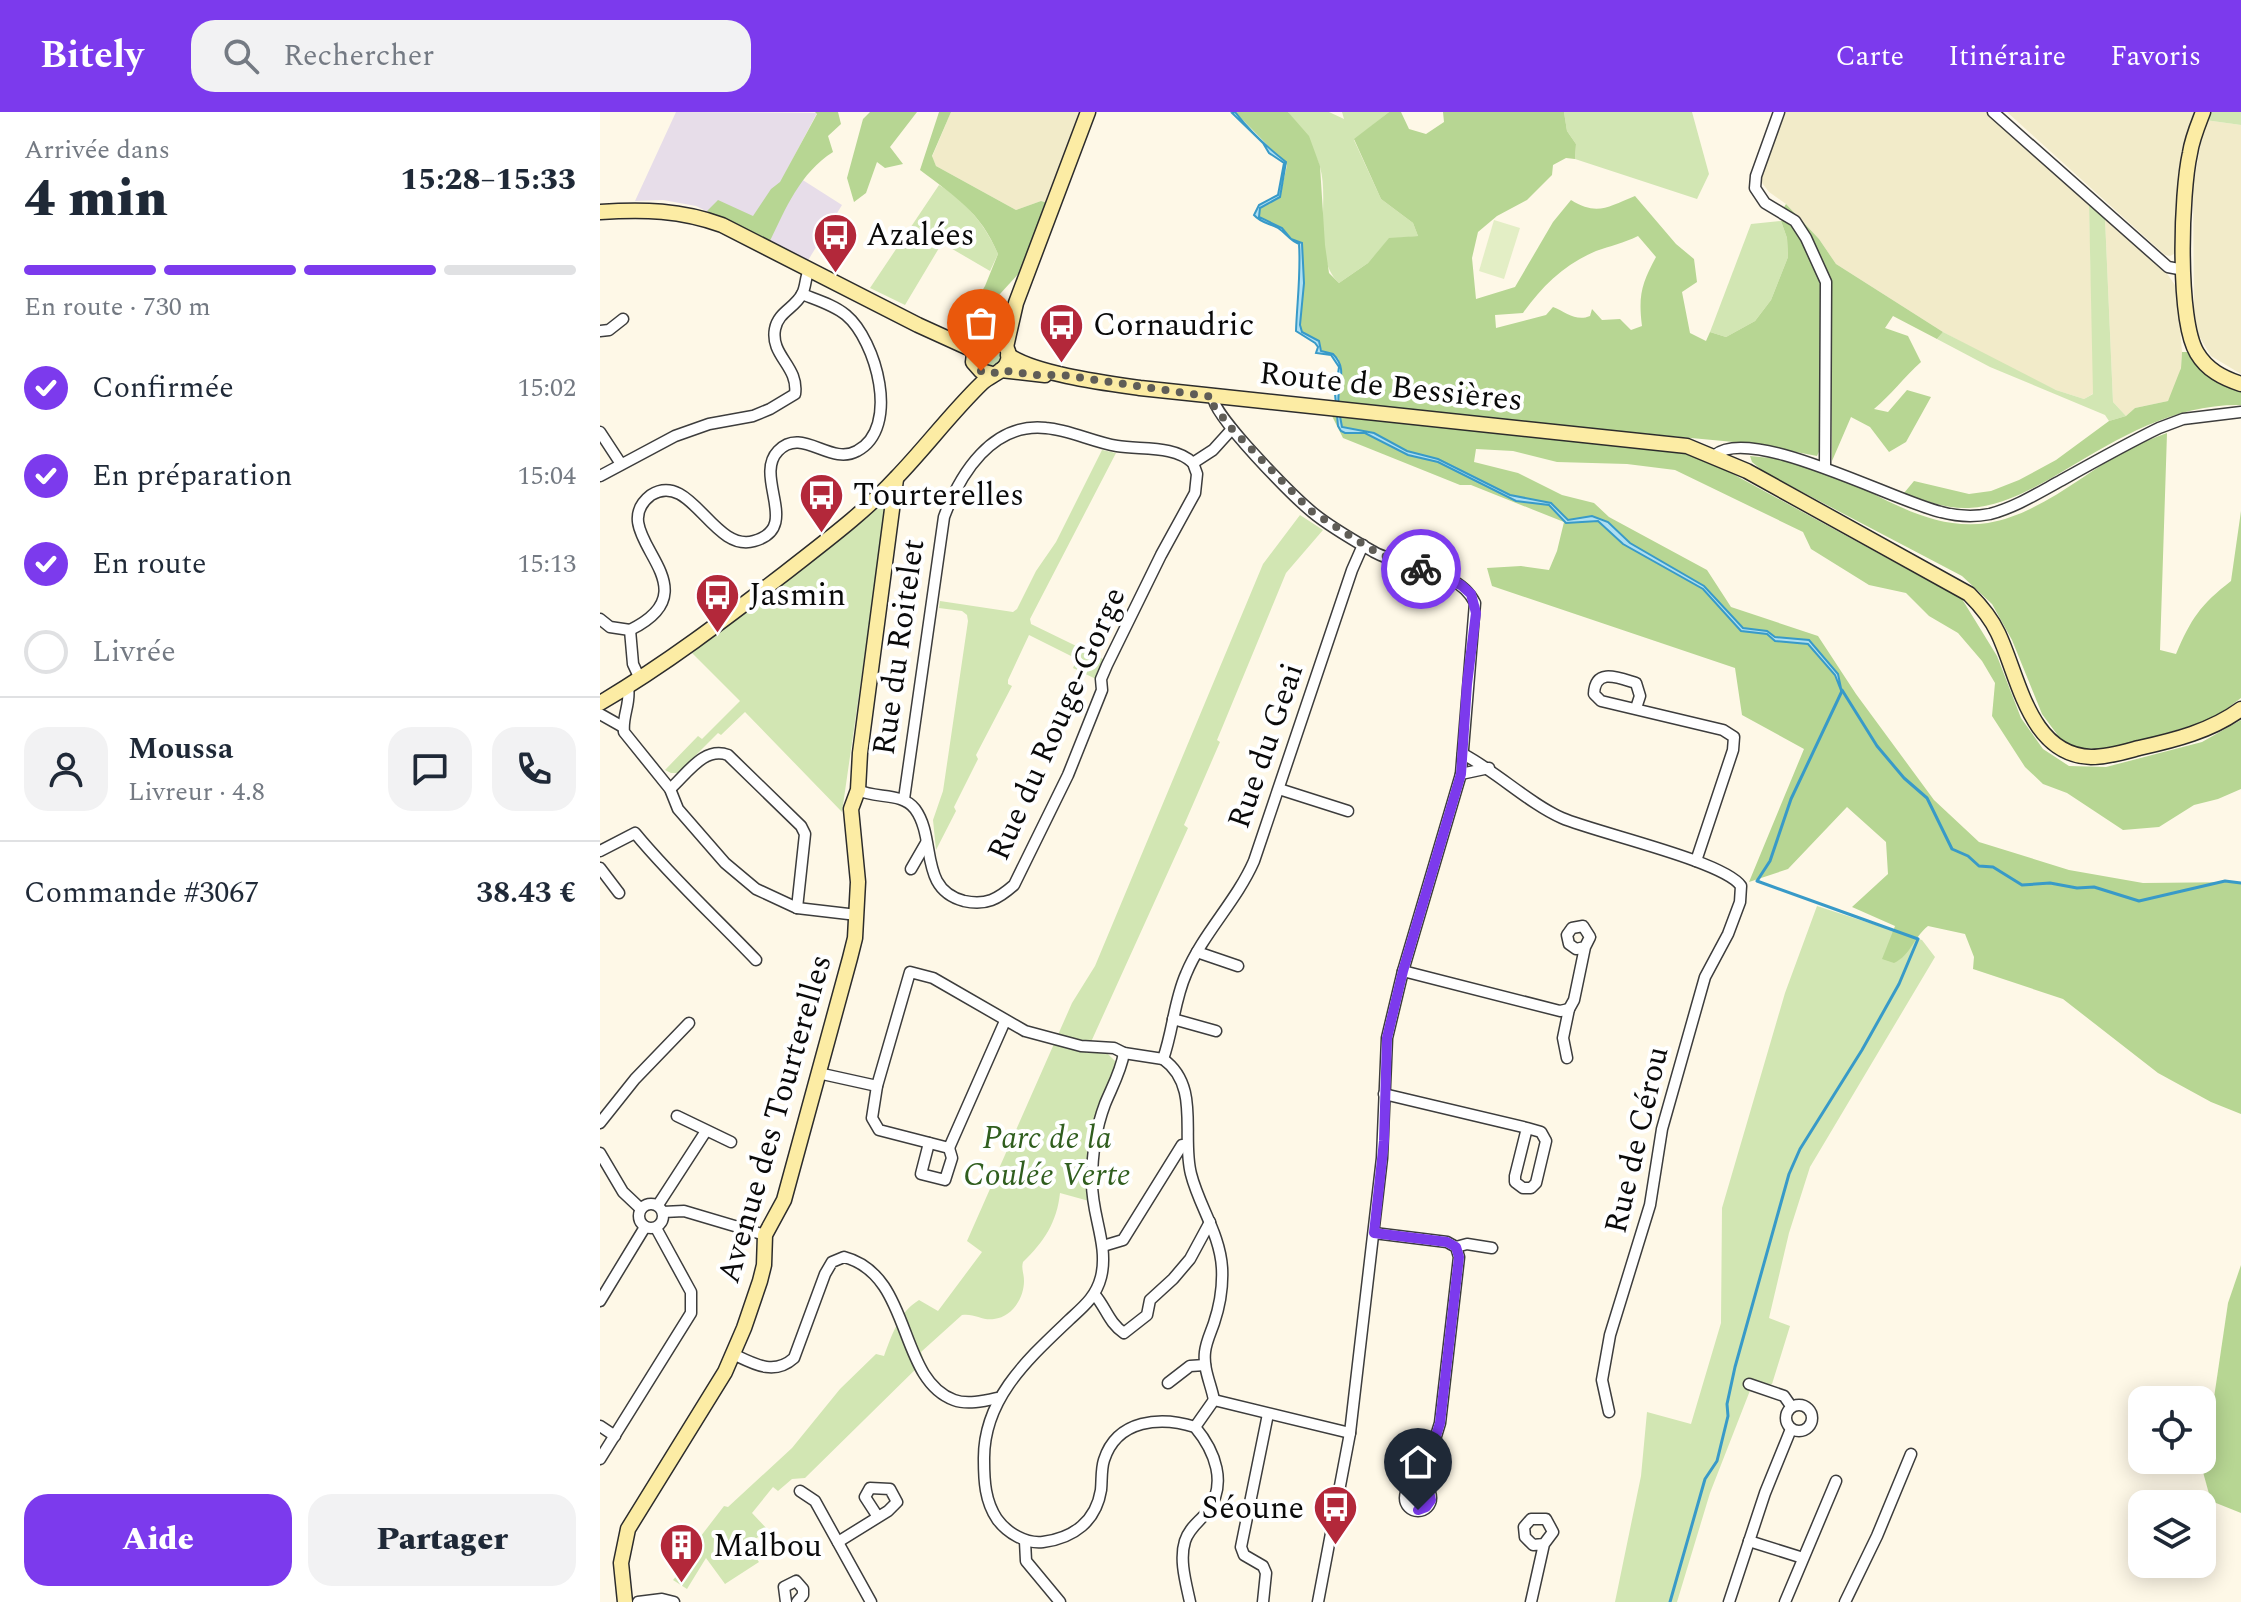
<!DOCTYPE html>
<html lang="fr">
<meta charset="utf-8">
<style>
:root{--surface:#fff;--page:#f2f2f3;--text:#1f2937;--muted:#747a83;--line:#e0e1e3;--accent:#7c3aed}
body{margin:0;font-family:Spectral,serif;background:var(--page);color:var(--text);height:100vh;display:flex;flex-direction:column;font-size:30px;white-space:nowrap}
*{box-sizing:border-box;margin:0}
p{font-size:26px;color:var(--muted)}
.icon{flex:none;width:44px;height:44px;fill:none;stroke:currentColor;stroke-width:2;stroke-linecap:round;stroke-linejoin:round}
.map{position:relative;flex:1;overflow:hidden}
.details{display:flex;flex-direction:column;background:var(--surface);width:600px}
.details>*{flex:none}
.controls{position:absolute;left:1528px;top:1274px;display:grid;gap:16px}
.controls a{display:grid;place-items:center;width:88px;height:88px;border-radius:16px;background:var(--surface);box-shadow:0 4px 20px #0003;font-size:40px}
.pin{position:absolute;display:grid;place-items:center;width:68px;height:68px;color:#fff;margin:-82px -34px;border-radius:50% 50% 50% 0;rotate:-45deg;box-shadow:0 0 8px #0007}
.pin .icon{rotate:45deg}
.courier{position:absolute;display:grid;place-items:center;width:80px;height:80px;margin:-40px;border:6px solid #7c3aed;border-radius:50%;background:#fff;color:#222;box-shadow:0 2px 10px #0007}
.summary em{font-style:normal;font-weight:800}
.summary div{display:flex;flex-direction:column-reverse}
.summary{display:flex;align-items:center;justify-content:space-between;height:136px;padding:0 24px}
h1{font-size:52px;font-weight:800;line-height:60px}
.bar{display:grid;grid-template-columns:repeat(4,1fr);gap:12px 8px;align-content:center;height:96px;padding:0 24px}
.bar i{height:10px;border-radius:6px;background:var(--line)}
.bar .active{background:var(--accent)}
.bar p{grid-column:span 4}
.line{display:flex;align-items:center;gap:20px;padding:0 24px;border-top:2px solid var(--line)}
.line div{flex:1}
.round{display:grid;place-items:center;flex:none;width:84px;height:84px;border-radius:24px;background:var(--page)}
ol{padding:0 24px;list-style:none}
li{display:flex;align-items:center;gap:24px;height:88px}
li p{margin-inline-start:auto}
li .icon{padding:8px;border-radius:50%;background:var(--accent);color:#fff;stroke-width:4}
li:last-child{color:var(--muted)}
li i{width:44px;height:44px;border:4px solid var(--line);border-radius:50%}
.cta{display:flex;gap:16px;margin-top:auto;padding:16px 24px}
.cta a{flex:1;height:92px;border-radius:24px;background:var(--accent);color:#fff;font-size:32px;font-weight:800;line-height:92px;text-align:center}
.cta a+a{background:var(--page);color:var(--text)}
header{display:flex;align-items:center;gap:48px;box-sizing:border-box;height:112px;padding:0 40px;background:var(--accent);color:#fff}
header strong{font-size:38px}
nav{display:flex;gap:44px;margin-inline-start:auto;font-size:28px}
.search{width:560px;height:72px;background:var(--page);display:flex;align-items:center;gap:20px;box-sizing:border-box;padding:0 28px;border-radius:24px;color:var(--muted);font-size:30px}
main{display:flex;flex:1;min-height:0}
.map>svg:first-child{display:block}
</style>
<header>
<strong>Bitely</strong>
<div class="search"><svg class="icon" aria-label="search" viewBox="0 0 24 24"><circle cx="10" cy="10" r="6"/><path d="M15 15l6 6"/></svg>Rechercher</div>
<nav><a>Carte</a><a>Itinéraire</a><a>Favoris</a></nav>
</header>
<main>
<section class="details">
<div class="summary"><div><h1>4 min</h1><p>Arrivée dans</p></div><em>15:28–15:33</em></div>
<div class="bar"><i class="active"></i><i class="active"></i><i class="active"></i><i></i><p>En route · 730 m</p></div>
<ol>
<li><svg class="icon" aria-label="check" viewBox="0 0 24 24"><path d="M5 12l5 5 9-10"/></svg>Confirmée<p>15:02</p></li>
<li><svg class="icon" aria-label="check" viewBox="0 0 24 24"><path d="M5 12l5 5 9-10"/></svg>En préparation<p>15:04</p></li>
<li><svg class="icon" aria-label="check" viewBox="0 0 24 24"><path d="M5 12l5 5 9-10"/></svg>En route<p>15:13</p></li>
<li><i></i>Livrée</li>
</ol>
<div class="line" style="height:144px"><a class="round"><svg class="icon" aria-label="person" viewBox="0 0 24 24"><circle cx="12" cy="8" r="4"/><path d="M4 21q1-7 8-7t8 7"/></svg></a><div><b>Moussa</b><p>Livreur · 4.8</p></div><a class="round"><svg class="icon" aria-label="chat" viewBox="0 0 24 24"><path d="M4 5h16v11H9l-5 4z"/></svg></a><a class="round"><svg class="icon" aria-label="phone" viewBox="0 0 24 24"><path d="M5 4h4l2 5-3 2q2 4 5 5l2-3 5 2v4C11 20 4 13 5 4z"/></svg></a></div>
<div class="line" style="height:104px"><div>Commande #3067</div><b>38.43 €</b></div>
<div class="cta"><a>Aide</a><a>Partager</a></div>
</section>
<div class="map">
<svg width="1641" height="1490" viewBox="0 0 1641 1490">
<rect width="100%" height="100%" fill="#fef8e7"/>
<path fill="#e7dde9" d="M76 0 217 1 187 58 242 93 207 150 96 94 63 88 35 89Z"/>
<g fill="#f2ebc9">
<path d="M351 0H481L445 90 441 89 416 98 336 54 332 45Z"/>
<path d="M1184 0H1387L1489 92 1494 281 1484 287 1456 278 1406 254 1343 220 1236 152 1219 127 1186 92 1169 80 1159 67Z"/>
<path d="M1407 0H1596L1576 141 1570 144 1565 143Z"/>
<path d="M1605 8 1641 13V262L1611 244 1599 224 1594 199 1593 75Z"/>
<path d="M1505 106 1568 163 1577 176 1582 240 1581 255 1577 271 1568 289 1535 296 1526 304 1513 290Z"/>
</g>
<g fill="#d2e6b3">
<path d="M688 0H729L744 7 742 0H789L754 28 781 87 813 111 818 124 789 127 768 151 739 171C711 145 730 89 720 55 716 39 697 15 688 0Z"/>
<path d="M964 0H1092L1109 62 1097 87 975 47 976 32 967 19Z"/>
<path d="M1608 0H1641V13L1605 8Z"/>
<path d="M339 73C365 88 386 114 398 142L390 159 342 131 305 193 270 176Z"/>
<path d="M1489 92 1505 106 1513 290 1526 304 1509 309 1505 303 1390 255 1337 227 1343 220 1456 278 1484 287 1493 282Z"/>
<path d="M1181 109 1187 126 1188 145 1171 188 1155 209 1126 225 1110 220 1151 112Z"/>
<circle cx="390" cy="245" r="11"/>
<path d="M502 338 516 341 430 507 431 512 503 547 496 567 473 556 477 547 429 523 408 568V572L412 574 376 643 378 647 354 695 356 699 336 738 333 708 343 679 368 509 367 503 362 499 339 496 340 489 413 500 417 497 436 459 456 430Z"/>
<path d="M287 388 242 700 145 600 121 623 118 621 78 661H71L65 658 98 624 102 627 140 589 92 541Z"/>
<path d="M700 403 723 418 686 461 617 628 620 630 584 713 588 716 486 941 506 940 516 950C515 967 502 981 497 997 489 1022 487 1046 485 1072L488 1075 489 1089 460 1081C457 1110 444 1130 423 1150 421 1157 424 1161 424 1169 424 1186 412 1205 394 1207 383 1209 374 1201 362 1203L321 1240 324 1249 205 1366 192 1367 178 1379 173 1375 152 1401 168 1418 147 1433 159 1450 125 1472 106 1446 87 1477 73 1468 89 1449 84 1446 124 1394 128 1395 192 1336 240 1277 276 1242 284 1244C292 1223 299 1200 319 1188L338 1199 382 1140 367 1129 472 891 495 854 663 452Z"/>
<path d="M1217 794 1322 828 1335 845 1210 1055 1189 1121 1169 1206 1190 1214 1172 1272 1151 1276 1110 1381 1077 1490H1015L1041 1364 1047 1300 1091 1312 1121 1211 1122 1096 1185 881Z"/>
</g>
<g fill="#b7d693" fill-rule="evenodd">
<path d="M215 0H238L241 12 228 24 233 40C200 61 186 96 169 131L107 99 118 88 153 104 171 77 180 70 217 2Z"/>
<path d="M270 0H317L290 35 303 52 285 56 277 50 266 81 254 90 247 66 263 7Z"/>
<path d="M339 0H351L332 44 336 54 416 98 441 89 448 91 421 159 368 217 363 211 385 174 398 142C381 100 354 84 320 58Z"/>
<path d="M635 0H688L709 24 720 54 725 133 729 161 739 171 768 151 789 126 818 124 813 111 781 87 754 27 789 0H801L809 17 826 22 844 10 843 0H964L967 19 976 32 975 47 966 46 953 53 952 63 927 88 897 104 878 120 872 146 876 187 915 175 953 110 971 88C997 104 1008 95 1035 84L1076 132 1094 147 1097 170 1082 180 1090 221 1106 229 1110 220 1126 225 1155 209 1171 188 1188 145 1187 126 1181 109 1184 107C1190 112 1197 118 1202 125 1236 174 1223 274 1222 333L1217 344 1155 332 739 293 740 252 738 246 722 240 719 229 702 220 700 213 704 171 700 130 691 127 678 114 659 105 660 96 680 85 687 53ZM1038 124 1056 145C1042 171 1038 183 1042 214L1031 218 1020 207 1002 208 992 197 990 204C976 210 966 200 953 195L946 203 896 216 895 203 923 201C942 174 965 152 996 139 1010 134 1024 131 1038 124Z"/>
<path d="M1186 92 1219 127 1236 152 1343 220 1337 227 1293 204 1285 216 1308 224 1321 250C1304 265 1291 283 1274 297L1288 300 1307 278 1331 285 1306 330 1289 340 1270 315 1251 305 1232 349 1230 171 1183 97Z"/>
<path d="M1582 240H1590L1641 278V293C1575 292 1520 325 1465 358 1436 375 1404 394 1369 396 1346 397 1325 389 1304 381L1314 369 1369 382 1391 379 1419 368 1456 348 1509 309 1526 304 1535 296 1568 289 1581 256Z"/>
<path d="M732 304 1077 337 1100 344 1362 487 1397 544 1421 606 1443 637 1469 654 1506 655 1602 630 1641 608V677L1618 687 1594 693 1559 715 1523 718 1467 681 1443 672 1425 655 1392 604 1395 571 1382 549 1358 521 1329 504 1306 481 1269 473 1211 437 1203 420 1075 358 1027 352 957 350 913 339 876 337 874 350 918 361 962 383 994 391 1009 405 1107 458 1131 495 1218 524 1256 582 1334 688 1379 730 1469 758 1543 771 1641 770V1002L1611 990 1558 961 1463 887 1373 857 1374 845 1365 822 1328 814C1313 826 1311 843 1294 851L1282 847 1295 814 1252 795 1288 762 1286 730 1247 695 1188 757 1149 770 1204 637 1142 603 1135 556 892 474 887 456 921 454 949 458 957 439 964 410 871 373H860L743 326Z"/>
<path d="M1567 321 1560 538 1576 542C1591 507 1600 493 1631 469L1641 399V586L1613 607 1527 633 1499 637 1478 636 1462 629 1442 602 1412 528 1392 492 1362 464 1164 360 1152 350 1150 344C1177 346 1202 350 1228 360 1280 382 1329 420 1388 411 1440 402 1483 362 1528 337 1540 331 1554 326 1567 321Z"/>
<path d="M1641 1153V1401L1611 1389 1603 1360 1628 1191Z"/>
</g>
<path fill="#e3eec5" d="M894 108 920 116 904 167 879 159Z"/>
<path fill="#aedff3" stroke="#389ac8" stroke-width="2" d="M635 0C649 18 668 36 686 50L680 85 660 96 659 105 682 116 691 127 702 131 704 171 700 213 702 220 719 229 721 239 733 242C745 254 741 265 739 280 737 290 740 305 742 315L774 321 807 339 838 347 910 383 951 391 968 408 992 404 1008 410 1030 431 1104 474 1143 516 1167 519 1175 525 1209 528 1238 562 1242 581 1235 563 1208 532 1175 529 1167 522 1141 519 1103 477 1023 432 998 409 966 411 949 393 916 389 838 350 808 343 765 321H745L741 319 738 314 735 282 739 255 731 243 716 241 718 235 715 231 696 219C697 190 701 162 699 132 690 129 686 121 678 116 669 111 661 111 654 103L659 93 678 83 684 51 669 41 663 31 632 1Z"/>
<g fill="none" stroke-linecap="round" stroke-linejoin="round">
<g stroke="#389ac8" stroke-width="3">
<path d="M1242 578 1277 634 1304 666 1327 686 1352 737 1368 744 1379 754 1393 755 1422 773 1450 771 1477 776 1494 775 1539 789 1625 769 1641 771"/>
<path d="M1070 1490 1105 1367 1117 1349 1128 1304 1127 1292 1135 1255 1189 1062 1200 1037 1262 938 1299 872 1318 827 1157 769 1170 749 1191 687 1242 579"/>
</g>
<defs>
<g id="street">
<path d="M1179 0 1156 64 1155 76 1165 91 1195 109 1206 126 1226 170 1225 355"/>
<path d="M1393 0 1568 155 1584 158"/>
<path d="M0 219 9 218 23 207"/>
<path d="M613 285C613 304 694 385 712 400 730 415 753 428 774 440 805 457 858 456 875 491L861 662 803 859 787 926 782 1046 750 1321 718 1490"/>
<path d="M0 320 21 352"/>
<path d="M1115 343C1151 312 1296 390 1341 400 1356 404 1375 405 1390 402 1416 395 1438 381 1462 368 1494 350 1526 332 1559 316L1583 307 1641 300"/>
<path d="M0 364 75 324 109 312 153 304 170 297 195 282C199 254 170 244 175 217 178 200 195 196 202 182 206 175 205 166 209 158"/>
<path d="M0 507 10 515 30 518 33 552 40 567"/>
<path d="M30 518C120 474 0 422 51 383 91 358 113 441 154 429 202 416 153 365 178 339 202 314 230 354 257 339 301 316 276 228 246 203 234 193 217 188 202 182"/>
<path d="M28 575C31 591 22 604 24 620L70 677 78 697 125 751 156 777 197 796 257 803"/>
<path d="M1036 596 1040 584 1036 571C1019 566 995 555 994 582L1001 589 1123 618 1134 625 1133 638 1096 749"/>
<path d="M0 602 23 615"/>
<path d="M863 642C897 660 930 692 962 706 997 721 1124 749 1141 774L1140 790 1128 822 1105 865 1062 1017 1050 1093 1010 1223 1002 1268 1009 1300"/>
<path d="M861 662 889 656"/>
<path d="M70 677C87 662 104 634 128 643L201 714 205 722 197 796"/>
<path d="M679 677 748 699"/>
<path d="M258 678C276 687 302 680 315 697 337 727 318 777 364 789 386 794 398 787 414 773L468 663 502 578 501 567 507 553 561 443 595 381 597 362 593 351"/>
<path d="M304 687 344 405C360 362 392 310 446 316 470 318 493 330 517 334 541 338 575 333 593 351L613 338 632 317"/>
<path d="M0 739 35 721C72 766 115 805 156 848"/>
<path d="M0 756 19 781"/>
<path d="M311 757 326 731"/>
<path d="M597 840 638 854"/>
<path d="M803 859 960 899 969 897 963 926 967 946"/>
<path d="M969 897 974 888 985 835 990 825 983 814 972 816 967 823 969 832 976 837 985 835"/>
<path d="M573 907 616 919"/>
<path d="M405 909 349 1036 279 1018 272 1006 277 974 310 860 333 866 425 919 481 934 514 936 524 941 563 947"/>
<path d="M524 941C521 959 512 975 505 992 496 1016 492 1043 492 1069 491 1102 509 1133 501 1165 496 1185 483 1195 469 1208 428 1247 383 1287 384 1348 384 1369 385 1389 397 1407 407 1421 426 1432 443 1430 474 1426 496 1409 501 1378 502 1368 501 1357 504 1348 517 1307 561 1304 595 1315 615 1339 628 1372 607 1400 599 1410 589 1416 585 1429 579 1448 586 1471 590 1490"/>
<path d="M563 947C573 919 574 889 586 862 603 821 636 790 654 749L752 458 763 433"/>
<path d="M563 947C601 974 581 1024 591 1062 599 1094 620 1122 622 1156 623 1175 620 1193 614 1211 611 1220 606 1230 605 1240 603 1257 611 1272 614 1288"/>
<path d="M218 961 277 974"/>
<path d="M784 982 927 1016 941 1020 946 1029 936 1071 931 1076H923L915 1070V1064L927 1016"/>
<path d="M77 1004 131 1030"/>
<path d="M0 1011 35 967 89 911"/>
<path d="M329 1031 321 1062 345 1068 352 1046 349 1036"/>
<path d="M0 1041 23 1080 41 1097"/>
<circle cx="51" cy="1104" r="12"/>
<path d="M58 1093 106 1019"/>
<path d="M63 1100 84 1099 165 1123"/>
<path d="M774 1121 847 1130 856 1135 859 1145 840 1311 821 1373"/>
<path d="M503 1134 523 1128 582 1033H587"/>
<path d="M856 1135 867 1132 892 1136"/>
<path d="M495 1183C506 1196 509 1211 524 1221L547 1203 550 1188 573 1167 590 1147 610 1110"/>
<path d="M0 1189 45 1115"/>
<path d="M133 1242C154 1252 174 1264 194 1246L225 1162 232 1150 244 1145C313 1163 297 1267 354 1288 367 1293 384 1289 397 1286"/>
<path d="M568 1271 590 1254 605 1253"/>
<path d="M1149 1272 1184 1284 1191 1294"/>
<circle cx="1199" cy="1306" r="13"/>
<path d="M0 1314 15 1324"/>
<path d="M595 1315 614 1288 750 1321"/>
<path d="M0 1347 91 1201V1180L56 1116"/>
<circle cx="818" cy="1386" r="13"/>
<path d="M200 1379 215 1389 271 1490"/>
<path d="M425 1429 426 1449 460 1490"/>
<path d="M1149 1429 1203 1446"/>
<path d="M238 1430 288 1399 297 1390 290 1377 270 1376 265 1385 278 1405"/>
<path d="M38 1490 62 1487 74 1490"/>
<path d="M186 1490 184 1475 196 1469 203 1477V1483L197 1490"/>
<path d="M663 1490 666 1461 663 1454 644 1443 641 1435 668 1302"/>
<path d="M931 1490 944 1432 953 1420 946 1407H931L924 1415 925 1425 933 1433 944 1432"/>
<path d="M1129 1490 1165 1381 1191 1317"/>
<path d="M1185 1490 1236 1369"/>
<path d="M1245 1490 1277 1424 1311 1342"/>
</g>
<g id="secondary">
<path d="M1603 0C1598 13 1592 27 1590 41 1581 81 1577 208 1597 241 1607 258 1623 266 1641 272"/>
<path d="M0 100C43 97 81 98 122 113L318 213 373 238"/>
<path d="M406 235 416 191 488 0"/>
<path d="M408 243C435 262 505 271 540 276L1087 334 1147 359 1369 482C1381 494 1391 506 1398 521 1419 565 1429 643 1491 645 1508 645 1524 640 1539 636 1575 628 1611 619 1641 597"/>
<path d="M401 258 445 263"/>
<path d="M0 591C65 553 125 507 185 461 223 431 263 402 296 366 326 335 351 301 382 271 389 264 401 261 406 253 417 233 391 218 375 234L373 250 381 259 392 262"/>
<path d="M25 1490 21 1451 28 1417 125 1260 144 1216 160 1169 164 1153 165 1123 184 1088 250 846 255 826 258 770 251 697 258 678 260 641 296 367"/>
</g>
</defs>
<use href="#street" stroke="#3d3d3d" stroke-width="13"/>
<use href="#secondary" stroke="#2c2c2c" stroke-width="17"/>
<use href="#street" stroke="#fff" stroke-width="10"/>
<use href="#secondary" stroke="#fceca4" stroke-width="14"/>
</g>
<g fill="none" stroke-linecap="round" stroke-linejoin="round">
<path stroke="#5f5d57" stroke-width="8" stroke-dasharray="0 14.4" d="M381 259 392 262 401 258 434 263H462L613 285V293L632 317 711 399 779 442 821 457"/>
<path stroke="#7c3aed" stroke-width="10" d="M818 1398 826 1395 831 1388 829 1379 821 1373 840 1311 859 1145 856 1135 847 1130 774 1121 784 1029 787 926 803 859 861 662 867 572 876 501 871 482 861 473 821 457"/>
</g>
<defs>
<symbol id="bus-pin" viewBox="-11 -11 22 30"><path d="M0 17L-7.5 6A9.5 9.5 0 1 1 7.5 6Z" fill="#b3283a" stroke="#fff"/><path d="M-5-6H5V4H4V6H2V4H-2V6H-4V4H-5ZM-3.5-4V0h7V-4ZM-3.5 1.2v1.5H-2V1.2ZM2 1.2v1.5H3.5V1.2Z" fill="#fff"/></symbol>
<symbol id="building-pin" viewBox="-11 -11 22 30"><path d="M0 17L-7.5 6A9.5 9.5 0 1 1 7.5 6Z" fill="#b3283a" stroke="#fff"/><path d="M-4-6H4V6H1V3H-1V6H-4ZM-2.5-4.3h1.7v1.8h-1.7ZM.8-4.3h1.7v1.8H.8ZM-2.5-1h1.7V.8h-1.7ZM.8-1h1.7V.8H.8Z" fill="#fff"/></symbol>
</defs>
<g fill-rule="evenodd">
<use href="#bus-pin" x="210" y="98" width="51" height="69"/>
<use href="#bus-pin" x="436" y="188" width="51" height="69"/>
<use href="#bus-pin" x="196" y="358" width="51" height="69"/>
<use href="#bus-pin" x="92" y="458" width="51" height="69"/>
<use href="#bus-pin" x="710" y="1370" width="51" height="69"/>
<use href="#building-pin" x="56" y="1408" width="51" height="69"/>
</g>
<g text-anchor="middle" dominant-baseline="central" stroke-width="8" stroke-linejoin="round" paint-order="stroke">
<g font-size="32" fill="#0a0a0a" stroke="#fff" text-anchor="start">
<text x="266" y="123">Azalées</text>
<text x="493" y="213">Cornaudric</text>
<text x="253" y="383">Tourterelles</text>
<text x="149" y="483">Jasmin</text>
<text x="704" y="1396" text-anchor="end">Séoune</text>
<text x="113" y="1434">Malbou</text>
</g>
<g font-size="32" fill="#0a0a0a" stroke="#fff">
<text transform="translate(791 275) rotate(6)">Route de Bessières</text>
<text transform="translate(299 535) rotate(-82)">Rue du Roitelet</text>
<text transform="translate(457 612) rotate(-66)">Rue du Rouge-Gorge</text>
<text transform="translate(666 634) rotate(-71)">Rue du Geai</text>
<text transform="translate(175 1007) rotate(-74)">Avenue des Tourterelles</text>
<text transform="translate(1037 1028) rotate(-77)">Rue de Cérou</text>
</g>
<g font-size="32" font-style="italic" fill="#305e1e" stroke="#fff">
<text x="447" y="1026">Parc de la<tspan x="447" dy="37">Coulée Verte</tspan></text>
</g>
</g>
</svg>
<div class="controls">
<a><svg class="icon" aria-label="locate" viewBox="0 0 24 24"><circle cx="12" cy="12" r="6"/><path d="M12 2v4M12 18v4M2 12h4M18 12h4"/></svg></a>
<a><svg class="icon" aria-label="layers" viewBox="0 0 24 24"><path d="M12 4l9 5-9 5-9-5zM3 14l9 5 9-5"/></svg></a>
</div>
<div class="pin" style="left:381px;top:259px;background:#ea580c"><svg class="icon" aria-label="bag" viewBox="0 0 24 24"><path d="M5 8h14l-1 12H6zM9 8a3 3 0 0 1 6 0"/></svg></div>
<div class="pin" style="left:818px;top:1398px;background:#1f2937"><svg class="icon" aria-label="home" viewBox="0 0 24 24"><path d="M3 11l9-7 9 7M6 9v11h12V9"/></svg></div>
<div class="courier" style="left:821px;top:457px"><svg class="icon" aria-label="bike" viewBox="0 0 24 24"><circle cx="6" cy="16" r="4"/><circle cx="18" cy="16" r="4"/><path d="M6 16l4-8h5l3 8M10 8l3 8H6M13 5h3"/></svg></div>
</div>
</main>
